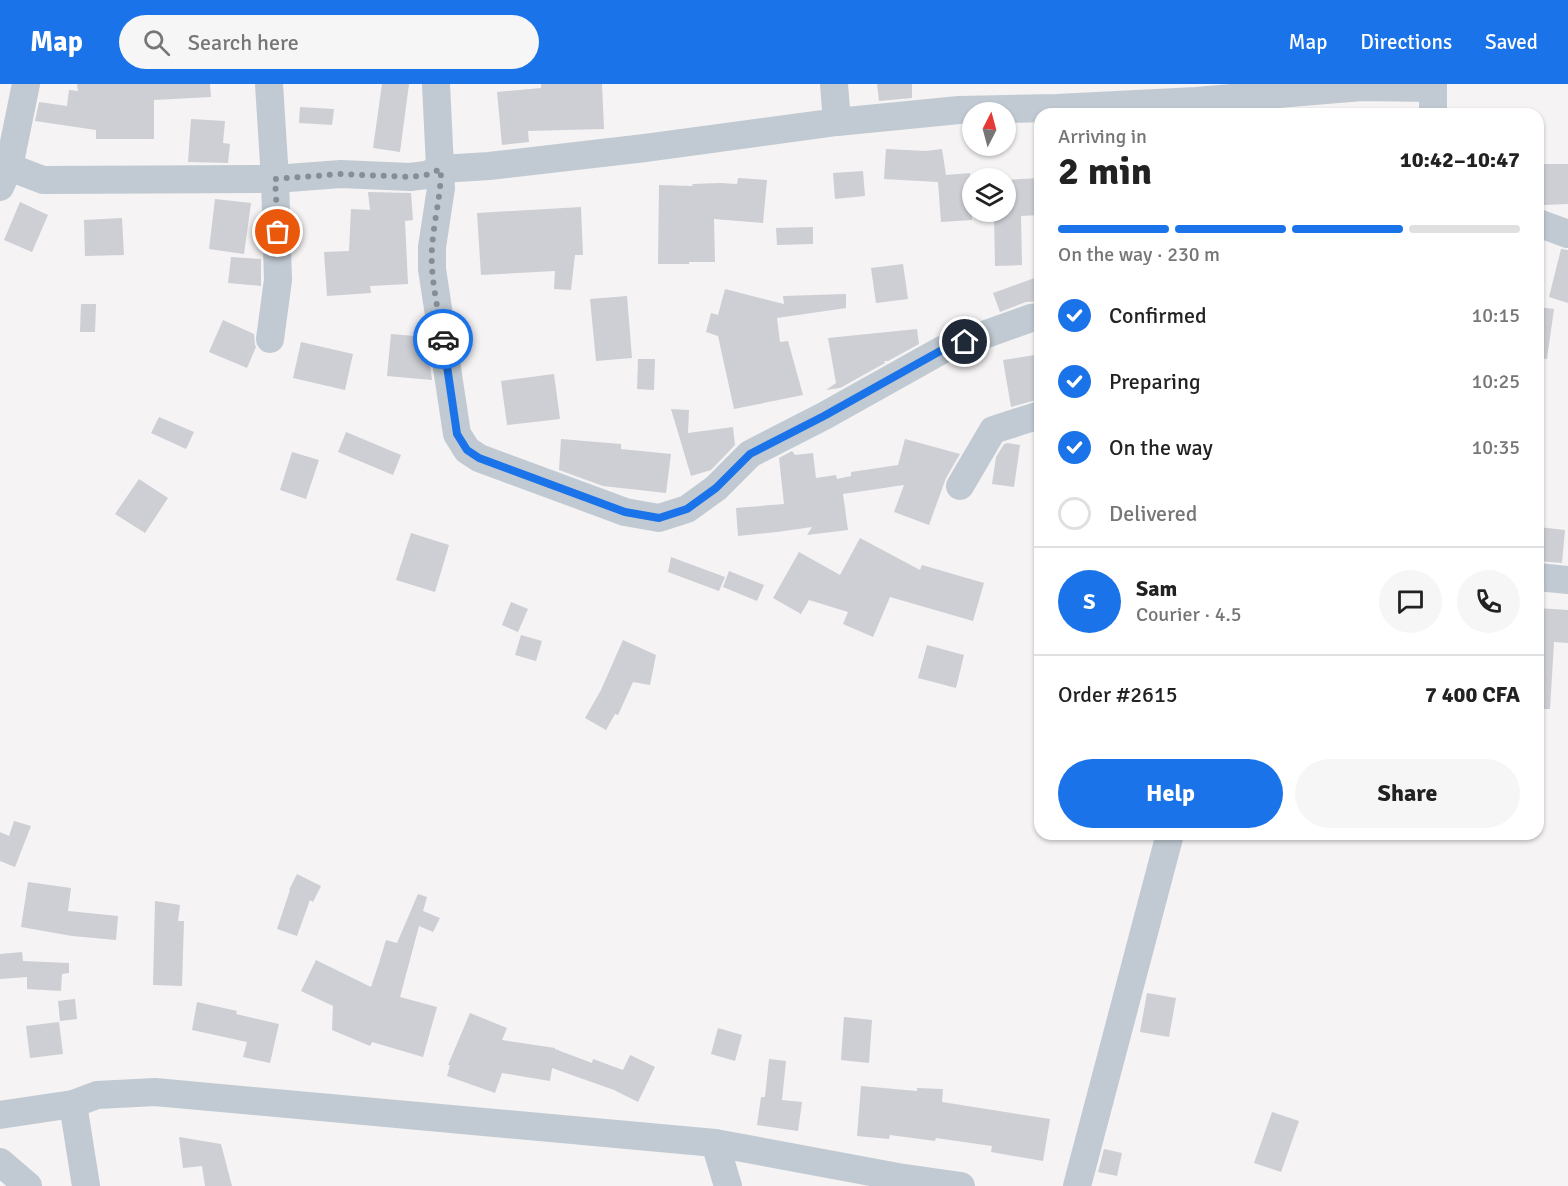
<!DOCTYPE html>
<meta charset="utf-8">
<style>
:root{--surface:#fff;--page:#f6f6f6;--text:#222;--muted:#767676;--line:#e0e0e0;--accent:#1a73e8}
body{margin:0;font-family:Signika,sans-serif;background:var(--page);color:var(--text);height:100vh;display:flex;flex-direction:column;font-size:22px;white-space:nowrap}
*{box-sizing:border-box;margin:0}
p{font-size:20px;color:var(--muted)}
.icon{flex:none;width:33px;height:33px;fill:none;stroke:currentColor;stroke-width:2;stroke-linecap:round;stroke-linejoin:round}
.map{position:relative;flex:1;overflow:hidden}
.panel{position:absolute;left:1034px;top:24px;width:510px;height:732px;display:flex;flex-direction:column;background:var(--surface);border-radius:18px;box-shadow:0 2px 4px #0004}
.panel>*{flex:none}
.needle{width:39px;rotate:6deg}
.controls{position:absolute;left:962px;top:18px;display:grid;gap:12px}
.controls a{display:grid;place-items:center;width:54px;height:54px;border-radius:50%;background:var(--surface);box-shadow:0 2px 4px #0004;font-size:30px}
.pin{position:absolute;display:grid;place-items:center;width:51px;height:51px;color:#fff;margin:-26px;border:3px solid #fff;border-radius:50%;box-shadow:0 2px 6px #0007}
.courier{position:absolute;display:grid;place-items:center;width:60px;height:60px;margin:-30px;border:4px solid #1a73e8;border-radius:50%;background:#fff;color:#222;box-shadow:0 2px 8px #0007}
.overview em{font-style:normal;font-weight:700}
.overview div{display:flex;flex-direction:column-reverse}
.overview{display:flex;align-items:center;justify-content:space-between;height:102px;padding:0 24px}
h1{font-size:39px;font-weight:700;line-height:45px}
.bar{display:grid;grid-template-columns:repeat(4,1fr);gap:9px 6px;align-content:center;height:72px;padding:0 24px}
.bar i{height:8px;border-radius:4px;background:var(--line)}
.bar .current{background:var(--accent)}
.bar p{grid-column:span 4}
.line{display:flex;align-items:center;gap:15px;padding:0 24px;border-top:2px solid var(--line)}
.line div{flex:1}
.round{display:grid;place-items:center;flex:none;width:63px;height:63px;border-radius:32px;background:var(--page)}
ol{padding:0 24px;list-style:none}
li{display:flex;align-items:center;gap:18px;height:66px}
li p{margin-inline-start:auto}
li .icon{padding:6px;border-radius:50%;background:var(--accent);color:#fff;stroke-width:4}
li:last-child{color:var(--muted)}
li i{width:33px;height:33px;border:3px solid var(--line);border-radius:50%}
.cta{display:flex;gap:12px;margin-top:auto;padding:12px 24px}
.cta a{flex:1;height:69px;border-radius:36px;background:var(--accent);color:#fff;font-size:24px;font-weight:700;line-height:69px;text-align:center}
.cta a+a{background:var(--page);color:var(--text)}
header{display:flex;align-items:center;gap:36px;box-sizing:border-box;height:84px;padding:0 30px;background:var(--accent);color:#fff}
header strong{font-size:28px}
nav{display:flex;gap:33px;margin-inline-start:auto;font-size:21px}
.search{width:420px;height:54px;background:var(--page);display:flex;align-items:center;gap:15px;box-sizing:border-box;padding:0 21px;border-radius:33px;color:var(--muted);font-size:22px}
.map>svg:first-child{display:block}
</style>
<header>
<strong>Map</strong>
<div class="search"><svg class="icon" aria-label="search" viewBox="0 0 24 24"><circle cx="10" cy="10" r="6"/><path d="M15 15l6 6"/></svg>Search here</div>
<nav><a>Map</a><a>Directions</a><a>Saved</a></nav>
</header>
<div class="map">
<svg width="1568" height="1102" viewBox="0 0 1568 1102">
<rect width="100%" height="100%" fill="#f5f3f3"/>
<g fill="#cdcfd5">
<path d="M77 0H210L211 13 154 16V55H96V46L35 37 39 18 67 22 69 6 78 7Z"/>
<path d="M382 0H409L400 68 373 64Z"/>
<path d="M541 0H602L604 45 528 47 529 58 502 61 497 8 541 4Z"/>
<path d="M877 0H912V14L879 17Z"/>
<path d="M300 23 334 25 332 41 299 39Z"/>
<path d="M191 35 225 37 223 59 230 60 228 79 188 78Z"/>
<path d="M886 65 926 67 942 65 946 91 970 89 972 136 941 138 938 98 884 95Z"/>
<path d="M1542 80H1568V120L1544 121Z"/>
<path d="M863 87 865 112 835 115 833 89Z"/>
<path d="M738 94 767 96 763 139 714 135 715 178H689V180H658L659 101 693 102 692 100 720 99 737 100Z"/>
<path d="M1040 94V131L1021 132 1022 181 995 182 994 128H1005V96Z"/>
<path d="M368 108 411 109 413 136 405 137 408 200 370 202 371 209 327 212 324 168 349 167 351 125 370 126Z"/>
<path d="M215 115 251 119 244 170 209 165Z"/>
<path d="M20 118 48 131 32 168 4 156Z"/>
<path d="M581 123 583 171H575L571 206 554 205 555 187 481 191 477 129Z"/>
<path d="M122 134 124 171 85 172 84 136Z"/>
<path d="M813 143V160L777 161 776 144Z"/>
<path d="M1561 165 1568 166V219L1549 213Z"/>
<path d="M231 173 261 175V202L228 199Z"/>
<path d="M903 180 908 215 876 219 871 184Z"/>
<path d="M1040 192V217L1026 218 1000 228 993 209Z"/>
<path d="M725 205 784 220 783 212 846 210V224L777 234 780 258 788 257 803 311 734 325 718 252 706 248 711 229 718 231Z"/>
<path d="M627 212 632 274 596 277 590 215Z"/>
<path d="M81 220H96L95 248H80Z"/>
<path d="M1538 223 1554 225 1547 275 1538 274Z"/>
<path d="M223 236 254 250 255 261 256 263 247 284 209 268Z"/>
<path d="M917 245 919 260 888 277H884L885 279 840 304 826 306 836 299 828 254Z"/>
<path d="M391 250 426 253 432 296 387 292Z"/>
<path d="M301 258 353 270 345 306 293 294Z"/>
<path d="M1035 271 1040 298V315L1011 323 1003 276Z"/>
<path d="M638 275H655L654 306 637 305Z"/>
<path d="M554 290 560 335 507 341 501 297Z"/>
<path d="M671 325 689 326 688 349 733 343 735 361 711 386 691 392Z"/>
<path d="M159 333 194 348 186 365 151 349Z"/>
<path d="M346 348 401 371 393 391 338 368Z"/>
<path d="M561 355 621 360V365L671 370 666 409 603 402 559 386Z"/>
<path d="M905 355 960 370 946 394 929 441 894 428 904 401 843 410 848 446 807 451 812 443 777 448 738 452 736 424 784 420 779 374 792 367 795 371 813 369 816 394 836 391 837 395 851 392V388L898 381Z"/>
<path d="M1008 359 1020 361 1014 403 992 400 996 373 1004 360Z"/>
<path d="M292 368 319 376 306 415 280 406Z"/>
<path d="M139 395 168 414 145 449 115 430Z"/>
<path d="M1538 443 1565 446 1562 479 1538 477Z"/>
<path d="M411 449 449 461 435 508 396 496Z"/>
<path d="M860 454 920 486 922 481 984 499 973 537 890 513 873 553 843 540 848 528 809 516 801 530 773 514 799 468 840 491Z"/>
<path d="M671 473 725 493 719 507 668 488Z"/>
<path d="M729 487 764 501 757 517 723 503Z"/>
<path d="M511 518 528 525 518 548 502 541Z"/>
<path d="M1538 524 1568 526V559L1554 558 1550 625H1538Z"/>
<path d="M521 551 542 557 536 577 515 571Z"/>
<path d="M623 556 656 571 650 601 633 598 618 631 615 630 606 646 585 634 601 606Z"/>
<path d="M927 561 964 571 956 604 918 594Z"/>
<path d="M14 737 31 742 15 783 0 777V748L9 752Z"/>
<path d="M297 790 321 802 313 818 310 816 297 852 277 845 290 806H289Z"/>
<path d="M28 798 71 804 68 827 118 832 116 856 72 852 21 843Z"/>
<path d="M418 810 427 813 423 827 440 834 433 848 419 842 400 913 437 923 423 973 372 958 370 962 332 946 333 922 301 907 316 876 371 903 379 879 386 856 397 859Z"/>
<path d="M155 817 180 821 178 837H184L182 902 153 901Z"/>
<path d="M22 868 23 877 69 879V889L62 890 61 907 27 905V893L0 895V870Z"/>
<path d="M1147 909 1176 914 1169 953 1140 948Z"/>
<path d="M75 915 77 935 60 937 58 917Z"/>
<path d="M197 918 237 927 236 930 279 940 270 979 243 973 247 958 192 946Z"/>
<path d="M470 929 507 944 502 956 555 964V965L592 979 593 975 623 986 630 971 655 983 638 1018 614 1006 552 984 550 997 502 989 495 1009 447 992 450 981H448Z"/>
<path d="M844 933 872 936 869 979 841 976Z"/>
<path d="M59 938 63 970 30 974 26 942Z"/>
<path d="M718 944 742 951 735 977 711 970Z"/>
<path d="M769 975 786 977 782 1016 802 1018 798 1047 757 1041 761 1013H765Z"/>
<path d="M861 1002 917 1007V1004L943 1005 942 1018 1050 1035 1043 1077 991 1068 992 1062 936 1054 935 1057 890 1051 889 1055 857 1052Z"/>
<path d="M1272 1028 1299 1037 1281 1088 1254 1079Z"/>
<path d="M179 1053 221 1060 232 1102H205L202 1082 183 1084Z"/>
<path d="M1104 1065 1122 1069 1117 1092 1098 1088Z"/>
</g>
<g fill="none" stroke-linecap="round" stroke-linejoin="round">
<g stroke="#c1cad2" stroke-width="28">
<path d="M269 0 275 95 278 196 270 255"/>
<path d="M436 0 441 104 432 163V185L457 350 467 366 479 374 625 428 659 434 687 425 716 404 750 370 824 332 942 266 1031 234 1040 233"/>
<path d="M834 0 837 38"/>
<path d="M1433 30V0"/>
<path d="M9 83 43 96 275 95 341 90 410 93 426 91 441 85 489 82 645 64 837 38 959 26 1057 24 1196 17 1362 3 1433 4"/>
<path d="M0 103 9 83 26 0"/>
<path d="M1538 139 1568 150"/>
<path d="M960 402 993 346 1040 331"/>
<path d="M1538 493 1568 496"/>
<path d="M73 1020 86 1102"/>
<path d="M0 1031 73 1020 97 1011 155 1008 715 1059 898 1093 961 1102"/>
<path d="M715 1059 728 1102"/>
<path d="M0 1078 28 1102"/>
<path d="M1077 1102 1170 750"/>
</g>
</g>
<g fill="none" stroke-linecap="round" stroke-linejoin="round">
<path stroke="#868d94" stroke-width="6" stroke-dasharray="0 10.8" d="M278 148 275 95 341 90 410 93 426 91 441 85C441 111 434 136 432 163 430 193 438 225 443 255"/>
<path stroke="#1a73e8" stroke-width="8" d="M443 255 457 350 467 366 479 374 625 428 659 434 687 425 716 404 750 370 824 332 942 266 965 258"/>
</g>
</svg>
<div class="controls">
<a><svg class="needle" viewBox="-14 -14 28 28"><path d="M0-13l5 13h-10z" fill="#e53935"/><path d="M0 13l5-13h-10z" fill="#767676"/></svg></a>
<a><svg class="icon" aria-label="layers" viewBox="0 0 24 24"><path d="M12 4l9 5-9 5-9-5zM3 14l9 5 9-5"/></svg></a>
</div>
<div class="pin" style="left:278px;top:148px;background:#ea580c"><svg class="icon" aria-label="bag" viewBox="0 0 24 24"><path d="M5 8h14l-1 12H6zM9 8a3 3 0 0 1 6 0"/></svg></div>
<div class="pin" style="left:965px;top:258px;background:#1f2937"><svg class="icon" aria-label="home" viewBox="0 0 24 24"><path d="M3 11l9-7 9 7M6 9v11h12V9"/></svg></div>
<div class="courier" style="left:443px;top:255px"><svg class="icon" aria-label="car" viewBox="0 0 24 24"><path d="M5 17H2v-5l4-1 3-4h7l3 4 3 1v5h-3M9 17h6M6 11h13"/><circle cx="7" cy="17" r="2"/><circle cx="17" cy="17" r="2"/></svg></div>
<section class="panel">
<div class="overview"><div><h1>2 min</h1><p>Arriving in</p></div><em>10:42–10:47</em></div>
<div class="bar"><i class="current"></i><i class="current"></i><i class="current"></i><i></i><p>On the way · 230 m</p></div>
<ol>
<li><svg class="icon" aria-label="check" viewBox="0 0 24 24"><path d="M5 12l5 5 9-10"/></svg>Confirmed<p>10:15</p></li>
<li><svg class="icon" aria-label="check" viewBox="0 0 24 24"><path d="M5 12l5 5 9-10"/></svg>Preparing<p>10:25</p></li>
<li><svg class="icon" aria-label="check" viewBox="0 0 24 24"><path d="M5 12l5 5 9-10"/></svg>On the way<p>10:35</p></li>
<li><i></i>Delivered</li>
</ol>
<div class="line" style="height:108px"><b class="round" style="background:var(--accent);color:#fff">S</b><div><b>Sam</b><p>Courier · 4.5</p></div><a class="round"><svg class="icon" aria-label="chat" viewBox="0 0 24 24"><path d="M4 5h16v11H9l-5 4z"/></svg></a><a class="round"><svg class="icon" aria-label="phone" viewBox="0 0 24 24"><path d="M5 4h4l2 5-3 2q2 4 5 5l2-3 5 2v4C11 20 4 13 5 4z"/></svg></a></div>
<div class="line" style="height:78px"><div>Order #2615</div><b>7 400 CFA</b></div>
<div class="cta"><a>Help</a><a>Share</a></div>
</section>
</div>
